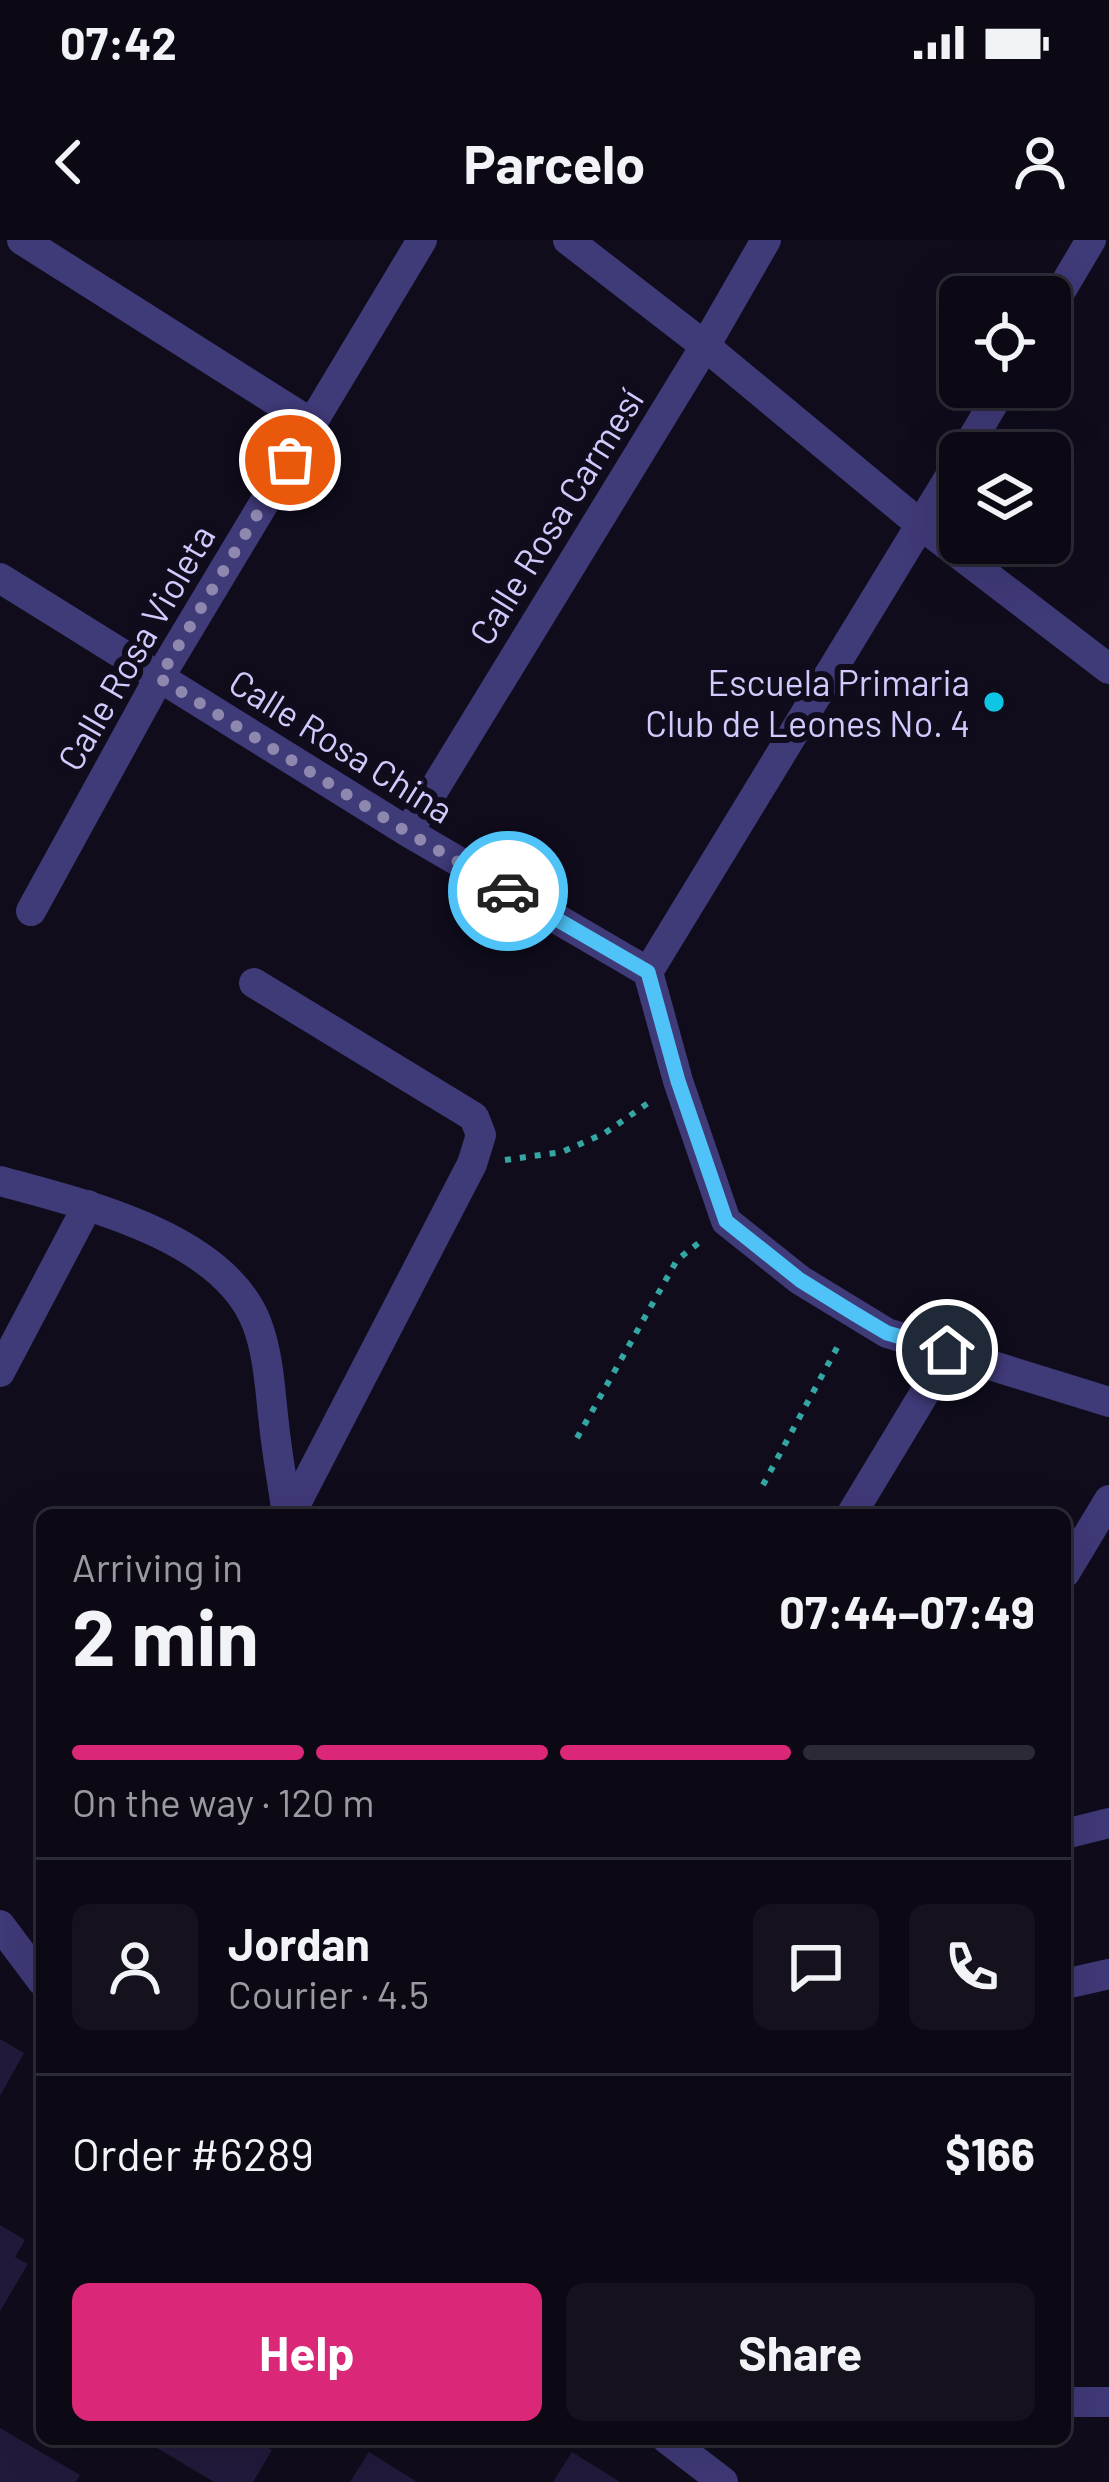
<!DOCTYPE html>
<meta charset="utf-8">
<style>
:root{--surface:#0c0915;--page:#15121e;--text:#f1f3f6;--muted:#9a9aa0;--line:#2c2a34;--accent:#db2777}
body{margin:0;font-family:Barlow,sans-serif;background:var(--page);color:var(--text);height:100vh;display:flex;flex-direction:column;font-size:45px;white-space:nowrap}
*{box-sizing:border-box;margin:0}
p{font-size:39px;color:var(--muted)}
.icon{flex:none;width:66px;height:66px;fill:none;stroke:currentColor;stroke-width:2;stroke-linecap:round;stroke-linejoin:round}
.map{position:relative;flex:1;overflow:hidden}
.details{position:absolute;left:36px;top:1269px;width:1035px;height:936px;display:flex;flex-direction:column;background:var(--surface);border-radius:18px;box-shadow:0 12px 48px #0002,0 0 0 3px var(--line)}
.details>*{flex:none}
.fabs{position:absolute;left:939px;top:36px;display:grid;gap:24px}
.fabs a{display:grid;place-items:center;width:132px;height:132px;border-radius:18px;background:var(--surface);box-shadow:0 12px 48px #0002,0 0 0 3px var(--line);font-size:60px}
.pin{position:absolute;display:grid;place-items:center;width:102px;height:102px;color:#fff;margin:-51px;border:6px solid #fff;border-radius:50%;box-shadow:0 3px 12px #0007}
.courier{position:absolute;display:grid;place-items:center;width:120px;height:120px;margin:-60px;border:9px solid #4fc3f7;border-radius:50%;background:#fff;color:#222;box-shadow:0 3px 15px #0007}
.headline em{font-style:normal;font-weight:700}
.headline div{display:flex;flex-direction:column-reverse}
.headline{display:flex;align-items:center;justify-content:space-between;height:204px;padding:0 36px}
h1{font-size:78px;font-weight:700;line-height:90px}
.bar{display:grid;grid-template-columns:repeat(4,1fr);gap:18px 12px;align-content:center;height:144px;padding:0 36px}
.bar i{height:15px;border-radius:9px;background:var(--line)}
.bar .selected{background:var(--accent)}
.bar p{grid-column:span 4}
.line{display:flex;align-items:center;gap:30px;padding:0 36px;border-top:3px solid var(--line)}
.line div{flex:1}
.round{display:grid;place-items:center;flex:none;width:126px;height:126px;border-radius:18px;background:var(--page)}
.cta{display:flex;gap:24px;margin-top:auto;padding:24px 36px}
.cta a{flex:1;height:138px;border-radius:18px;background:var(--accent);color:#fff;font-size:48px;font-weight:700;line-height:138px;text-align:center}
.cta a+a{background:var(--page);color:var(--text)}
.status{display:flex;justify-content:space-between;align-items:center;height:84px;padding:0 60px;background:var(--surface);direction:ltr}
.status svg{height:33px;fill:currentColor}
header{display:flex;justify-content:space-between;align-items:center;height:156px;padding:0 36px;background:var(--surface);font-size:54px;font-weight:700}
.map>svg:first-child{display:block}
</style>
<div class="status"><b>07:42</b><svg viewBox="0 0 49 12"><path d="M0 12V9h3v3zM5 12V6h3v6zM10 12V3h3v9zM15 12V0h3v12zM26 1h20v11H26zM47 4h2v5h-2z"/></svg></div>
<header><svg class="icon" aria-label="back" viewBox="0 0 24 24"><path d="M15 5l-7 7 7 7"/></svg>Parcelo<svg class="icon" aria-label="person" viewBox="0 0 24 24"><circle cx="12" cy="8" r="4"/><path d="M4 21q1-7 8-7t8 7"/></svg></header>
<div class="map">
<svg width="1109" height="2242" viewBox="0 0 1109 2242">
<rect width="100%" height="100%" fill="#100c1c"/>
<g fill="#221a3b">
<path d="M0 1799 24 1813 0 1856Z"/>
<path d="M0 1985 25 2000 15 2017 28 2024 0 2071Z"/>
<path d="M0 2188 80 2235 76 2242H0Z"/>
<path d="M142 2199H252L272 2210 253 2242H214Z"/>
<path d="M369 2212 417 2242H350Z"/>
<path d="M572 2212 620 2242H553Z"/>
</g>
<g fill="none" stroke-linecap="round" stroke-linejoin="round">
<g stroke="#34a6a4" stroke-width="6" stroke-dasharray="6 9" stroke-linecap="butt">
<path d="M505 920 562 912 605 893 651 861"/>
<path d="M577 1198 677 1020 700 1002"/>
<path d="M763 1245 839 1104"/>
</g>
<g stroke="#3f3a78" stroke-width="30">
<path d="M22 0 311 183"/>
<path d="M568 0 705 106 921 285 1109 429"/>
<path d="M1050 69 1091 0"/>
<path d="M964 213 1003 147"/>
<path d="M0 338 408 592 648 732"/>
<path d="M408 592 705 106 766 0"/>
<path d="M31 671 159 438 422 0"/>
<path d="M648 732 678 841 726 981 800 1040 887 1093 1109 1162"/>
<path d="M648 732 960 220"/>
<path d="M254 743 474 877 481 895 472 924 290 1275"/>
<path d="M0 941C81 963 224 996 257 1084 269 1116 270 1151 274 1184 277 1214 283 1245 287 1275"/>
<path d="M0 1132 88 965"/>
<path d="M851 1275 924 1154 947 1110"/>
<path d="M1065 1333 1109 1260"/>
<path d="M1065 1594 1109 1583"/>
<path d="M0 1685 42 1741"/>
<path d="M1065 1744 1109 1734"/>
<path d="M1065 2162H1109"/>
<path d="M667 2199 723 2242"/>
</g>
</g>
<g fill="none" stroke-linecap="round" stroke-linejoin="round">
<path stroke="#8e88ae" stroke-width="12" stroke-dasharray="0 21.6" d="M290 220 159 438 407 592 508 651"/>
<path stroke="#4fc3f7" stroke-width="15" d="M508 651 648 732 678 841 726 981 800 1040 855 1074 887 1093 947 1110"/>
</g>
<circle fill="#0ec5e4" stroke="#100c1c" stroke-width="4.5" cx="994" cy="462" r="12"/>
<g text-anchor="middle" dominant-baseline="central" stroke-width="12" stroke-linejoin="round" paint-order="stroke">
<g font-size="36" fill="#d2cafc" stroke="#100c1c">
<text transform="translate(555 276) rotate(-58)">Calle Rosa Carmesí</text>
<text transform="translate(135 407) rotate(-60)">Calle Rosa Violeta</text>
<text transform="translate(342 505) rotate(32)">Calle Rosa China</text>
</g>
<g font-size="36" fill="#d2cafc" stroke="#100c1c" text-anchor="end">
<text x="970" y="441">Escuela Primaria<tspan x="970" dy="41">Club de Leones No. 4</tspan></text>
</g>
</g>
</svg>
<div class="fabs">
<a><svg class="icon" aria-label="locate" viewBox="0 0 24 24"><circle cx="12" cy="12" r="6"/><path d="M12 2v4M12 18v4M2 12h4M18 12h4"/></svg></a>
<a><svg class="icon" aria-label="layers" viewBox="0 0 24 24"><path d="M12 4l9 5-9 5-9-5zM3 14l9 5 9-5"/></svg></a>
</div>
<div class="pin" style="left:290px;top:220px;background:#ea580c"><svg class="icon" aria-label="bag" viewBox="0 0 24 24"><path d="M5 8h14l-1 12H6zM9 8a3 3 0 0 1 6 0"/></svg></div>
<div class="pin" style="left:947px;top:1110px;background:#1f2937"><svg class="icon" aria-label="home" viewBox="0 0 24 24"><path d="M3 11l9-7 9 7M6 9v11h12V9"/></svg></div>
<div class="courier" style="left:508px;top:651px"><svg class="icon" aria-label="car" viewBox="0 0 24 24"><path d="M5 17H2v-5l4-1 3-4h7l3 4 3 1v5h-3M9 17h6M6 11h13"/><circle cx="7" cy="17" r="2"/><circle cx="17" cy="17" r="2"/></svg></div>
<section class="details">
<div class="headline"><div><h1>2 min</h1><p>Arriving in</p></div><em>07:44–07:49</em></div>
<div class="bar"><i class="selected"></i><i class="selected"></i><i class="selected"></i><i></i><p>On the way · 120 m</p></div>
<div class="line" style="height:216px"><a class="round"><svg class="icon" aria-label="person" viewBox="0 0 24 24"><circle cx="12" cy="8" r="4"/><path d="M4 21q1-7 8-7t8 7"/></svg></a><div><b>Jordan</b><p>Courier · 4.5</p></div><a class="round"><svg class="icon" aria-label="chat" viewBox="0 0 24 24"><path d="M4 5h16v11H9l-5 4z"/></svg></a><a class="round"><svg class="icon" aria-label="phone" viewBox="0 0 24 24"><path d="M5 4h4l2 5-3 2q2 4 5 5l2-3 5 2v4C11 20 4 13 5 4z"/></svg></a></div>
<div class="line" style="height:156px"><div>Order #6289</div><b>$166</b></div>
<div class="cta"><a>Help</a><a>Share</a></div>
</section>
</div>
